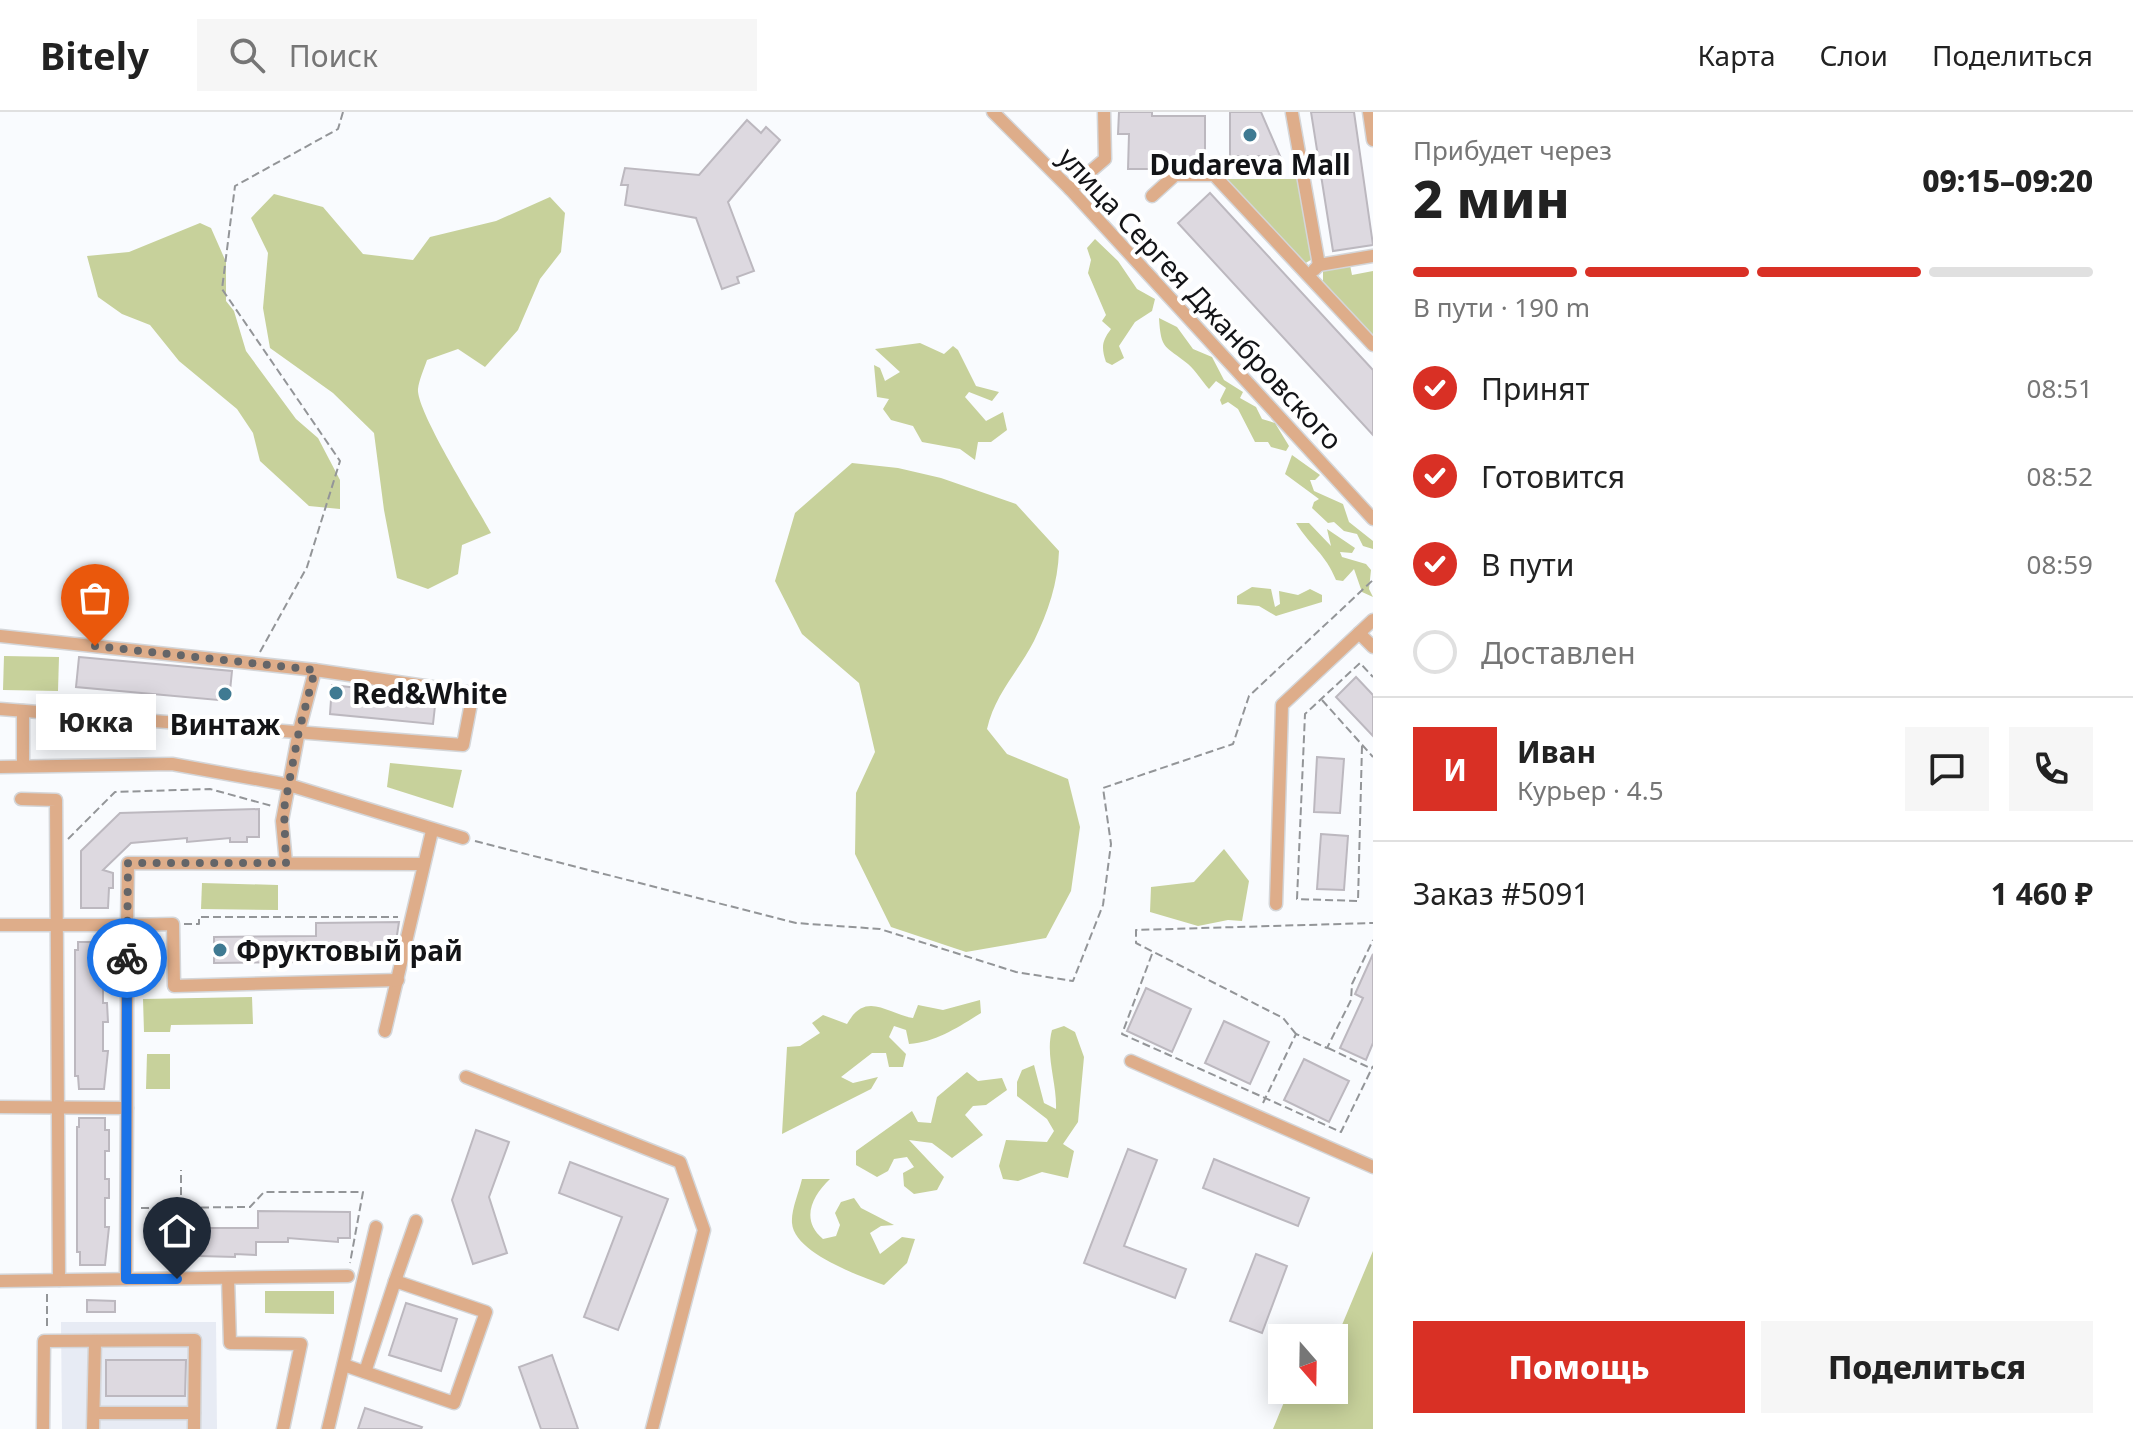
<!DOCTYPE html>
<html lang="ru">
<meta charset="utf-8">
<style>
:root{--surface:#fff;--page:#f6f6f6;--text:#222;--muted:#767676;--line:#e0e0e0;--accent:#d93025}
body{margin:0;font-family:"Noto Sans",sans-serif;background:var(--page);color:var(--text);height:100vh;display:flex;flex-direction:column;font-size:30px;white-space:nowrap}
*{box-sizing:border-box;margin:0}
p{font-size:26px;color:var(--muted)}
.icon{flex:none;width:44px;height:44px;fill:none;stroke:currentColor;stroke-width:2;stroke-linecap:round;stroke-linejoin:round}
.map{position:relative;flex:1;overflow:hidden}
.details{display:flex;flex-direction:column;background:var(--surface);width:760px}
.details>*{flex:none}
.needle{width:52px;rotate:160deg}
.tools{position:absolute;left:1268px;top:1212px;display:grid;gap:16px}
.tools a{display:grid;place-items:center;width:80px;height:80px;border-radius:0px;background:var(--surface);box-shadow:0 4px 20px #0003;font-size:40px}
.pin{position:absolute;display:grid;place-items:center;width:68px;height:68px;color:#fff;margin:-82px -34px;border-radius:50% 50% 50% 0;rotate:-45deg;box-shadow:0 0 8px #0007}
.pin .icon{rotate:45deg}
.courier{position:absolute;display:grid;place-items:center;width:80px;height:80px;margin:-40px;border:6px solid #1a73e8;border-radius:50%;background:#fff;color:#222;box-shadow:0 2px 10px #0007}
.bubble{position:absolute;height:56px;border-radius:0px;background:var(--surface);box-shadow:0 4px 20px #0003;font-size:26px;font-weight:800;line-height:56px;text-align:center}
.summary em{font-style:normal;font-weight:800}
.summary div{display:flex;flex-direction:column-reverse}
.summary{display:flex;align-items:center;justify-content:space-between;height:136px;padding:0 40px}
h1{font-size:52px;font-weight:800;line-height:60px}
.bar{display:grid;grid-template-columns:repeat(4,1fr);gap:12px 8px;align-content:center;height:96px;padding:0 40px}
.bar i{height:10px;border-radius:6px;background:var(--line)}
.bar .on{background:var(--accent)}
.bar p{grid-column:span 4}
.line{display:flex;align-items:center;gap:20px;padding:0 40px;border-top:2px solid var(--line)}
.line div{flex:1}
.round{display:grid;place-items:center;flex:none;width:84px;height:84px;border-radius:0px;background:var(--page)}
ol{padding:0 40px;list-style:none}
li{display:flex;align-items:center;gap:24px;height:88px}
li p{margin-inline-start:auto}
li .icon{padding:8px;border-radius:50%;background:var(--accent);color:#fff;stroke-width:4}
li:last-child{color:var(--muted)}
li i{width:44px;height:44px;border:4px solid var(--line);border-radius:50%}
.cta{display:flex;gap:16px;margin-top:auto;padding:16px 40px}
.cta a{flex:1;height:92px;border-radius:0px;background:var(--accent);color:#fff;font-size:32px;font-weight:800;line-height:92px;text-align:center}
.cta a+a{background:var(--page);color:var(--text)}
header{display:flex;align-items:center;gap:48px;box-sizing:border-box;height:112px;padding:0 40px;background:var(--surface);border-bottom:2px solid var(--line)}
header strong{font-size:38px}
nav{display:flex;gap:44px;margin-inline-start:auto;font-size:28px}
.search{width:560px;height:72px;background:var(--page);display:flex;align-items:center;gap:20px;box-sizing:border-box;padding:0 28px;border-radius:0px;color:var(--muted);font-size:30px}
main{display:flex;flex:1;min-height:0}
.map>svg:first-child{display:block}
</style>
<header>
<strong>Bitely</strong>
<div class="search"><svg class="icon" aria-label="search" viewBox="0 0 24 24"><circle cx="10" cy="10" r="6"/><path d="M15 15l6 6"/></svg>Поиск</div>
<nav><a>Карта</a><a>Слои</a><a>Поделиться</a></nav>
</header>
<main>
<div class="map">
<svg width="1373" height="1317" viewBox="0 0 1373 1317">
<rect width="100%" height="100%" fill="#f9fbfe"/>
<path fill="#e7ebf4" d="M61 1210H216L217 1317H62Z"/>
<g fill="#c7d19b">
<path d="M1225 67H1299L1314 146 1304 152Z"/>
<path d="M274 82 323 95 363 142 413 148 430 125 496 109 550 85 565 101 561 140 540 167 518 218 485 255 458 237 427 248C424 257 419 268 418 277 416 299 477 395 491 421L462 433 458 462 428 477 397 466 384 398 374 321 333 281 270 236 263 196 268 141 251 106Z"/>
<path d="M200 111 211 116 226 150V189L234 199 246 239 296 307 318 326 340 368V397L309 394 260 349 253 321 237 297 179 249 150 213 122 202 98 185 87 144 129 140Z"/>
<path d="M1095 127 1118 149 1137 177 1155 187 1152 199 1135 210 1119 234 1124 246 1112 253 1106 250C1101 235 1102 229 1111 217L1102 209 1106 203 1088 161 1091 148 1087 136Z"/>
<path d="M1350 153 1352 163 1373 159V227L1323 173V159Z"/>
<path d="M1159 206 1177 215 1193 237 1212 245 1224 268 1243 280 1240 286 1256 295 1262 307 1275 311 1289 334 1286 339 1271 335 1268 330H1255L1238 297 1228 290 1222 293 1220 288 1226 276 1216 269 1209 277C1202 269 1196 259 1188 252 1165 233 1161 239 1159 206Z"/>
<path d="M920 231 944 242 953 234 958 238 976 274 999 280 992 289 969 280 965 285 986 309 1003 300 1007 318 991 330H978L975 348 960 337 922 330 913 314 891 308 883 297 889 287 877 285 874 253 880 256 885 269 900 260 875 237Z"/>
<path d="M1292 343 1320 363 1315 368H1310L1314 379 1343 392 1349 410 1373 429V437L1363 434 1357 422 1344 419 1334 410 1328 411 1312 396 1314 390 1319 387 1285 362Z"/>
<path d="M852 351 898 356 941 366 1016 392 1059 439C1058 471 1048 500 1034 529 1018 560 995 582 987 617L1007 642 1068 667 1080 715 1071 779 1046 826 966 840 891 815 855 742 856 681 875 640 859 571 802 522 775 469 795 401Z"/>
<path d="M1296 411H1309L1331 434 1327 417 1355 436 1352 441 1340 440 1342 445 1366 452 1371 458 1369 477 1373 485 1362 480 1354 457 1343 469 1336 468C1325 441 1311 435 1296 411Z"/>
<path d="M1252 475 1271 477 1275 495 1280 492 1279 479 1298 483 1310 477 1322 483V490L1276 504 1259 494 1237 492V484Z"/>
<path d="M4 544 59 545 58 579 3 578Z"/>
<path d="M390 651 462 658 453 696 387 675Z"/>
<path d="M1224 737 1249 769 1242 809 1228 808 1198 814 1150 800 1151 775 1194 770Z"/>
<path d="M202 771 278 773V798L201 797Z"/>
<path d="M252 885 253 912 171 913 170 920H144L143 887Z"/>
<path d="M980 888 981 901C958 915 937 930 909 932L906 918 894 914 889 925 906 942 903 955H889L886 941H872L841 965 853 971 878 965 871 977 782 1022 787 935 800 934 820 921 812 911 823 903 847 912C866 878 887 902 913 906L918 893 943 898Z"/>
<path d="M1064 914 1075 920 1084 945 1078 1010 1063 1032 1074 1039 1068 1066 1042 1060 1018 1069 1003 1067 999 1054 1006 1028 1047 1030 1054 1019 1047 1007 1017 984V970L1022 958 1034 953 1044 991 1056 997C1057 971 1045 943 1052 918Z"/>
<path d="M147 942H170V977H146Z"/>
<path d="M967 960 978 969 1002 966 1007 978 986 993 973 994 965 1003 983 1023 952 1046 932 1031 909 1028 944 1065 937 1078 914 1082 904 1074 903 1061 914 1055 907 1045 894 1047 888 1059 877 1065 856 1053V1039L912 999 918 1010 931 1011 937 985Z"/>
<path d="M802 1067H830C812 1084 800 1108 823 1127L836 1124 840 1113 835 1101 841 1090 854 1086 861 1096 894 1113 881 1114 870 1121 880 1142 902 1125 915 1127 907 1151 884 1173C860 1164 794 1141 792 1111 791 1098 799 1080 802 1067Z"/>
<path d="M1373 1139V1317H1273L1289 1278H1334V1232Z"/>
<path d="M265 1179H334V1202L265 1201Z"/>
</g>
<g fill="#ddd9e0" stroke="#bcb8bf" stroke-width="2">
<path d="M1119 0H1152V4H1205V50H1151V57H1128L1129 22H1118Z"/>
<path d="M1230 0H1261L1280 44H1230Z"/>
<path d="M1311 0H1354L1373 133 1333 139Z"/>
<path d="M747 8 761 21 766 15 780 28 728 90 754 159 737 165 739 171 722 177 696 106 625 93 628 73H621L625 56 699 63Z"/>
<path d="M1210 81 1373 258V323L1178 111Z"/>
<path d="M79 545 232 559 229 589 76 575Z"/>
<path d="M1356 565 1373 583V624L1336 585Z"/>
<path d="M332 573 436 585 433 612 330 602Z"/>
<path d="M1317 645 1344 647 1340 701 1314 700Z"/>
<path d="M259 697V725H247V730H230V726L187 730V726L131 731 103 758 113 761V776H109L108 796H81V739L120 701Z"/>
<path d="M1321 722 1348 724 1344 778 1317 777Z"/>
<path d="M399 810 395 836 307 837V850L214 851V825L316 824V811Z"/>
<path d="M78 830H103V842H107V862H103V891H107L108 910H103V939H108L104 977H79L78 964H75V838H78Z"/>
<path d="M1373 842V931L1366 948 1340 936 1363 886 1355 882Z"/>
<path d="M1146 876 1191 897 1172 940 1127 919Z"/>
<path d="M1224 909 1269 930 1250 972 1205 951Z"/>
<path d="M1304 947 1349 969 1329 1010 1284 988Z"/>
<path d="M79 1006H105V1018H109V1039H105V1067H109V1086H105V1115H109L105 1153H80V1140H77V1015H79Z"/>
<path d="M476 1018 509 1030 489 1085 507 1141 473 1152 452 1088Z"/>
<path d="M1128 1037 1157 1048 1124 1134 1186 1157 1175 1186 1084 1151Z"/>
<path d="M1214 1047 1309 1086 1298 1114 1203 1076Z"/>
<path d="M570 1050 668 1087 618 1218 584 1205 622 1105 559 1081Z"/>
<path d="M258 1099 350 1100V1126H338V1130L288 1126V1130H256V1143L235 1142V1145L162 1143V1116H258Z"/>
<path d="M1256 1142 1287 1154 1262 1221 1230 1209Z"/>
<path d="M87 1188 115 1189V1200H87Z"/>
<path d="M406 1191 457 1207 441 1259 389 1243Z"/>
<path d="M552 1243 575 1308 578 1317H541L519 1255Z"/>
<path d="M106 1248H186L185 1284H106Z"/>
<path d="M365 1296 422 1315 421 1317H358Z"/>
</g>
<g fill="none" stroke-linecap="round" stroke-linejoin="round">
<defs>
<g id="minor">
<path d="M993 0 1070 77 1373 407"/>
<path d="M1369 0 1373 28"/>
<path d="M1292 1 1319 153"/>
<path d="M1070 77 1105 47 1104 0"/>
<path d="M1152 84 1175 63H1214L1373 233"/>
<path d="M1314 158 1319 153 1373 144"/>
<path d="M1359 521 1373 535"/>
<path d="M0 524 315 558 473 581 463 633 0 597"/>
<path d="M23 599V654"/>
<path d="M0 655 172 652 289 673 463 726"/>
<path d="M21 687 56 688 59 1168"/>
<path d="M286 751 282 709 299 619 315 558"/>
<path d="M1276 792 1282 593 1373 508"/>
<path d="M0 813H127L128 751 422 752"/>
<path d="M385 919 432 719"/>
<path d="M1131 949 1373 1055"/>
<path d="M466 965 680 1050 704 1118 652 1317"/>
<path d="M0 995 127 996 126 1167"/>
<path d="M127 996V813L173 812 174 874 398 868"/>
<path d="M228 1166 230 1231 301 1232 283 1317"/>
<path d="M0 1169 348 1164"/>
<path d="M344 1253 454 1291 486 1200 395 1169 416 1109"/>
<path d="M365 1260 395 1169"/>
<path d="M94 1301H194"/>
<path d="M43 1317 44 1229 195 1228 194 1317"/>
<path d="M93 1317 95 1229"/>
<path d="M328 1317 376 1115"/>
</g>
</defs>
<use href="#minor" stroke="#d4d6d9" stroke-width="15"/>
<g stroke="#939598" stroke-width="2" stroke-dasharray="8 4" stroke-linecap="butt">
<path d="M260 540 307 455 340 349 222 177 235 74 338 17 343 0"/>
<path d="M1322 588 1373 645"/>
<path d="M1362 634 1358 789 1297 787 1305 602 1360 551 1373 565"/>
<path d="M68 727 115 680 210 677 272 694"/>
<path d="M475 729 796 811 880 817 1016 860 1073 869 1103 793 1111 732 1103 676 1233 632 1249 584 1373 468"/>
<path d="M184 812H199V805H398"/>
<path d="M1152 842 1122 922 1341 1020 1373 954"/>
<path d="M1296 922 1283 906 1136 831V818L1373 811"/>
<path d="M1328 936 1372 957"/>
<path d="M1263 991 1296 922 1327 936 1351 888 1352 872 1373 828"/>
<path d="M181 1095V1058"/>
<path d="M141 1096 250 1095 264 1080H363L350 1151"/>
<path d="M47 1182V1216"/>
</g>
<use href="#minor" stroke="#dead8a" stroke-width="12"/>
</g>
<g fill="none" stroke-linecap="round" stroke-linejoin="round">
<path stroke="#646568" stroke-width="8" stroke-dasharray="0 14.4" d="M95 534 315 558 299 619 284 697 286 751H128L127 846"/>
<path stroke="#1a73e8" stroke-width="10" d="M127 846 126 1167H177"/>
</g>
<g fill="#3f7a92" stroke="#fff" stroke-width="3">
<circle cx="1250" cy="23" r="8"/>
<circle cx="336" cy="581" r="8"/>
<circle cx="225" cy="582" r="8"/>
<circle cx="220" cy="838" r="8"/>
</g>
<g text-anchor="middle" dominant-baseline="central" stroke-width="8" stroke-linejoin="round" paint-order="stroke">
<g font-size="28" font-weight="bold" fill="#131417" stroke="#fff">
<text x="1250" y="52">Dudareva Mall</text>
<text x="352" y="581" text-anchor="start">Red&amp;White</text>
<text x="225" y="612">Винтаж</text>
<text x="236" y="838" text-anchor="start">Фруктовый рай</text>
</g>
<g font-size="28" fill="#131417" stroke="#fff">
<text transform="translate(1201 186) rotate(47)">улица Сергея Джанбровского</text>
</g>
</g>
</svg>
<div class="tools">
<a><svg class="needle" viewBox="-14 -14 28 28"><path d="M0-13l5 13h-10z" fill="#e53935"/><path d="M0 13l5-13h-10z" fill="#767676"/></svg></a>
</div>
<div class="pin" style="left:95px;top:534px;background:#ea580c"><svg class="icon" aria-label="bag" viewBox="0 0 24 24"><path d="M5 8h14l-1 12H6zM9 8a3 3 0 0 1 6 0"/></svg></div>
<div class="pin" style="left:177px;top:1167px;background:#1f2937"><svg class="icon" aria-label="home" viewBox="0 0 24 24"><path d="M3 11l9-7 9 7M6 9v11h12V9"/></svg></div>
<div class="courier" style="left:127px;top:846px"><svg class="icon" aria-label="bike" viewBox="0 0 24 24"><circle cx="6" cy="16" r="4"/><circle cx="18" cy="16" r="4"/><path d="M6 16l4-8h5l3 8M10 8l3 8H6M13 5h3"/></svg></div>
<div class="bubble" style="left:36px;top:582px;width:120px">Юкка</div>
</div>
<section class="details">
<div class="summary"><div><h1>2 мин</h1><p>Прибудет через</p></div><em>09:15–09:20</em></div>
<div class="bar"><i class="on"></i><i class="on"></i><i class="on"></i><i></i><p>В пути · 190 m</p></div>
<ol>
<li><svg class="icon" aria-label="check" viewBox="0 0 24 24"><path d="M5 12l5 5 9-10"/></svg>Принят<p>08:51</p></li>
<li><svg class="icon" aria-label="check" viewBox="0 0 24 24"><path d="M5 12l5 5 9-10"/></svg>Готовится<p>08:52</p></li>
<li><svg class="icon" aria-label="check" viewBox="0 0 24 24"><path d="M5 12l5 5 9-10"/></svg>В пути<p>08:59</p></li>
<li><i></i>Доставлен</li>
</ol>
<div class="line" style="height:144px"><b class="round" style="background:var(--accent);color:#fff">И</b><div><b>Иван</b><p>Курьер · 4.5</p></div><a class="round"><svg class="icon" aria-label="chat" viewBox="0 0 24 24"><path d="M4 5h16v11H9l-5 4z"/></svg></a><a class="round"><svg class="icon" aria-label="phone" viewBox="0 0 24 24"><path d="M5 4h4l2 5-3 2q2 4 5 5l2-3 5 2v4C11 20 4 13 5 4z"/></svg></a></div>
<div class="line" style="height:104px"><div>Заказ #5091</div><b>1 460 ₽</b></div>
<div class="cta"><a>Помощь</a><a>Поделиться</a></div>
</section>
</main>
